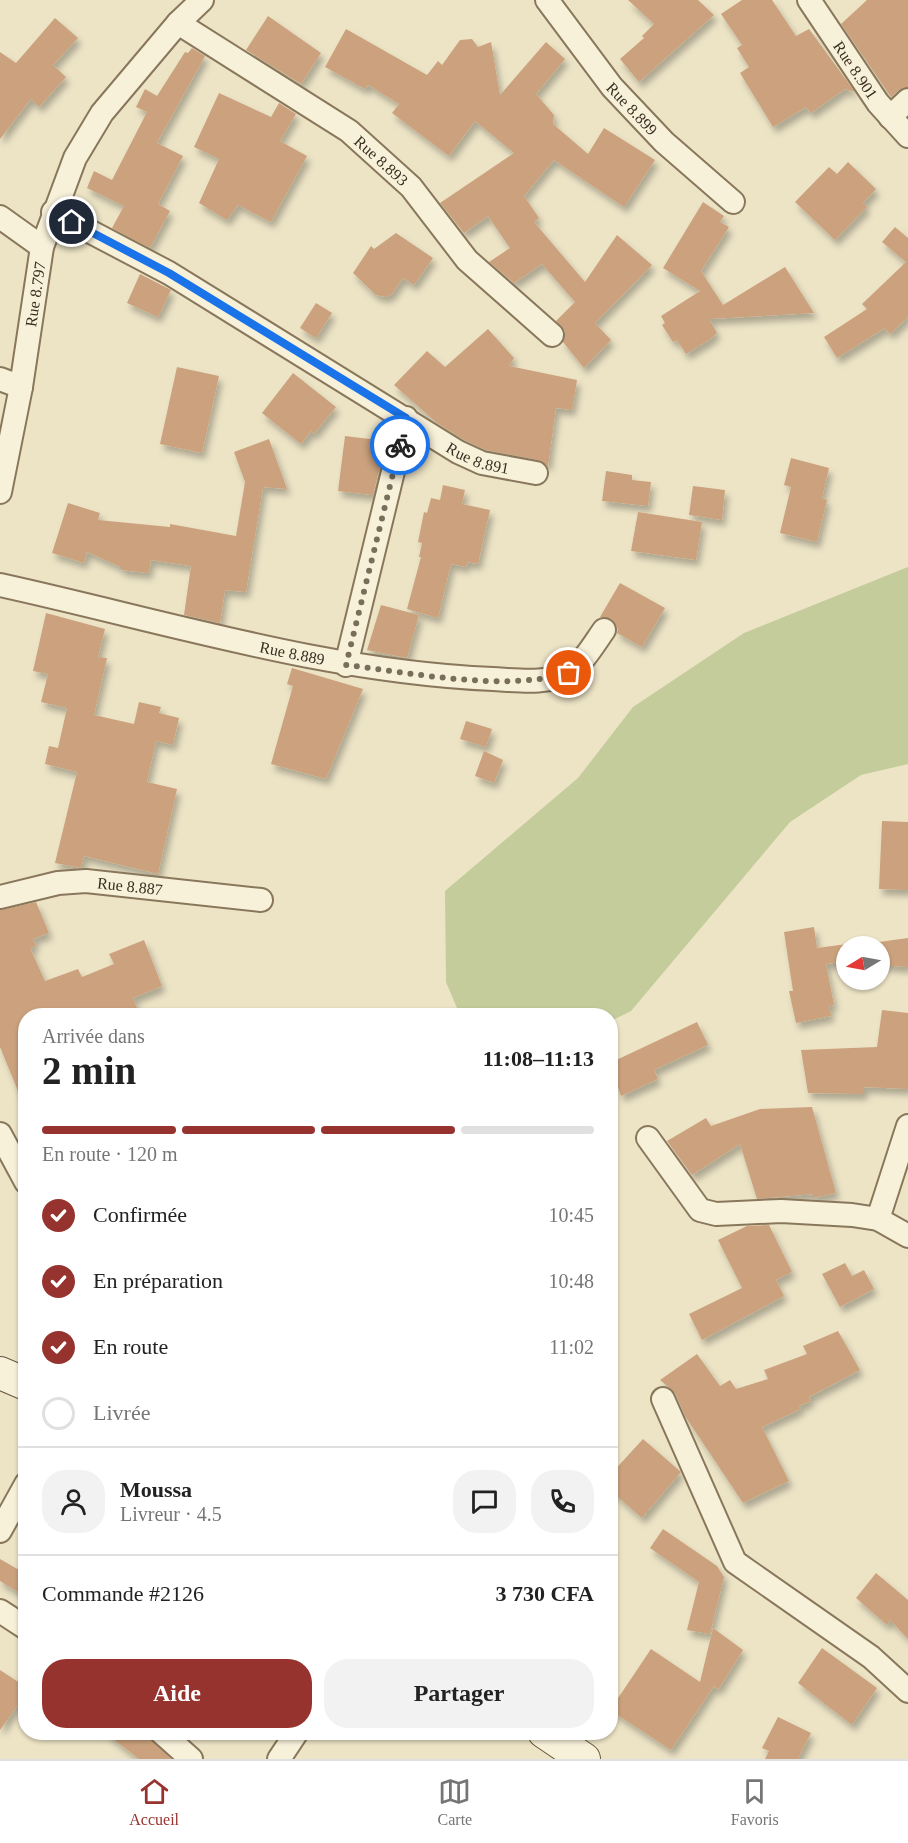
<!DOCTYPE html>
<html lang="fr">
<meta charset="utf-8">
<style>
:root{--surface:#fff;--page:#f2f2f2;--text:#222;--muted:#767676;--line:#e0e0e0;--accent:#96332e}
body{margin:0;font-family:"Times New Roman",serif;background:var(--page);color:var(--text);height:100vh;display:flex;flex-direction:column;font-size:22px;white-space:nowrap}
*{box-sizing:border-box;margin:0}
p{font-size:20px;color:var(--muted)}
.icon{flex:none;width:33px;height:33px;fill:none;stroke:currentColor;stroke-width:2;stroke-linecap:round;stroke-linejoin:round}
.map{position:relative;flex:1;overflow:hidden}
.sheet{position:absolute;left:18px;top:1008px;width:600px;height:732px;display:flex;flex-direction:column;background:var(--surface);border-radius:24px;box-shadow:0 2px 4px #0004}
.sheet>*{flex:none}
.needle{width:39px;rotate:260deg}
.buttons{position:absolute;left:836px;top:936px;display:grid;gap:12px}
.buttons a{display:grid;place-items:center;width:54px;height:54px;border-radius:50%;background:var(--surface);box-shadow:0 2px 4px #0004;font-size:30px}
.pin{position:absolute;display:grid;place-items:center;width:51px;height:51px;color:#fff;margin:-26px;border:3px solid #fff;border-radius:50%;box-shadow:0 2px 6px #0007}
.courier{position:absolute;display:grid;place-items:center;width:60px;height:60px;margin:-30px;border:4px solid #1a73e8;border-radius:50%;background:#fff;color:#222;box-shadow:0 2px 8px #0007}
.headline em{font-style:normal;font-weight:700}
.headline div{display:flex;flex-direction:column-reverse}
.headline{display:flex;align-items:center;justify-content:space-between;height:102px;padding:0 24px}
h1{font-size:39px;font-weight:700;line-height:45px}
.bar{display:grid;grid-template-columns:repeat(4,1fr);gap:9px 6px;align-content:center;height:72px;padding:0 24px}
.bar i{height:8px;border-radius:4px;background:var(--line)}
.bar .active{background:var(--accent)}
.bar p{grid-column:span 4}
.line{display:flex;align-items:center;gap:15px;padding:0 24px;border-top:2px solid var(--line)}
.line div{flex:1}
.round{display:grid;place-items:center;flex:none;width:63px;height:63px;border-radius:24px;background:var(--page)}
ol{padding:0 24px;list-style:none}
li{display:flex;align-items:center;gap:18px;height:66px}
li p{margin-inline-start:auto}
li .icon{padding:6px;border-radius:50%;background:var(--accent);color:#fff;stroke-width:4}
li:last-child{color:var(--muted)}
li i{width:33px;height:33px;border:3px solid var(--line);border-radius:50%}
.primary-button{display:flex;gap:12px;margin-top:auto;padding:12px 24px}
.primary-button a{flex:1;height:69px;border-radius:24px;background:var(--accent);color:#fff;font-size:24px;font-weight:700;line-height:69px;text-align:center}
.primary-button a+a{background:var(--page);color:var(--text)}
.tab-bar{display:flex;justify-content:space-around;align-items:center;height:84px;border-top:2px solid var(--line);background:var(--surface);font-size:16px;color:var(--muted)}
.tab-bar a{display:grid;justify-items:center;gap:3px}
.tab-bar .active{color:var(--accent)}
.map>svg:first-child{display:block}
</style>
<div class="map">
<svg width="908" height="1759" viewBox="0 0 908 1759">
<defs>
<filter id="shadow"><feDropShadow dx="3.5" dy="6" stdDeviation="3" flood-color="#0004"/></filter>
</defs>
<rect width="100%" height="100%" fill="#ede4c6"/>
<path fill="#c3cc9a" d="M908 567V764L861 775 790 822 631 1011 611 1021 610 1016 460 1015 446 982 445 891 578 778 633 707 744 633Z"/>
<g fill="#cba27d" filter="url(#shadow)">
<path d="M628 0H698L714 15 639 82 620 59 644 38 642 36 654 24Z"/>
<path d="M742 0H772L796 36 809 29 855 92 845 89 811 113 806 107 773 127 740 73 749 67 737 48 742 45 721 14Z"/>
<path d="M867 0H908V87L899 90 891 97 841 24Z"/>
<path d="M268 16 321 53 301 84 246 50Z"/>
<path d="M55 18 78 38 53 65 66 77 39 107 31 99 0 139V52L16 63Z"/>
<path d="M346 29 427 75 438 61 442 65 460 40 472 39 478 47 491 42 500 95 546 42 565 59 536 94 554 115 553 124 588 154 604 128 655 160 624 207 554 160 524 196 539 218 534 222 585 282 617 235 652 265 595 323 611 340 584 368 563 342 565 331 556 321 575 302 542 264 514 283 489 262 510 248 488 216 464 233 440 203 514 153 475 121 449 156 392 113 399 104 368 85 365 89 325 67Z"/>
<path d="M192 48 205 56 157 143 183 156 158 204 170 211 150 248 112 228 124 206 87 188 94 171 112 180 147 112 136 107 145 89 157 96 185 52 188 53Z"/>
<path d="M219 93 271 117 279 103 296 114 280 141 307 156 271 222 238 205 227 220 199 203 219 159 194 147Z"/>
<path d="M848 162 876 189 863 203 867 207 835 240 795 202 829 167 837 174Z"/>
<path d="M703 202 724 216 720 222 729 227 701 271 723 305 785 267 814 313 709 319 717 333 709 340 686 354 677 340 673 342 662 325 665 323 661 316 700 291 663 268Z"/>
<path d="M895 227 908 238V317L890 334 885 328 837 358 824 337 867 309 862 304 906 262 882 242Z"/>
<path d="M396 233 433 258 414 285 403 278 392 294 386 297 376 295 353 273 371 246 374 249Z"/>
<path d="M140 274 171 290 158 317 127 303Z"/>
<path d="M316 303 332 313 316 338 300 328Z"/>
<path d="M488 329 514 358 509 366 577 380 572 410 556 408 548 466 538 460 486 450 464 440 437 423 394 385 427 351 445 367Z"/>
<path d="M177 367 219 376 202 453 160 444Z"/>
<path d="M293 373 336 407 314 434 311 431 301 444 262 413Z"/>
<path d="M345 436 386 441 373 495 338 491Z"/>
<path d="M269 439 287 489 263 487 246 592 225 590 220 623 184 615 191 566 151 560 149 573 139 572 121 570V567L87 552 84 563 52 553 68 503 100 513 98 520 170 527V524L236 536 245 482 234 452Z"/>
<path d="M791 458 829 468 822 498 827 500 817 542 780 533 791 487 784 485Z"/>
<path d="M606 471 632 475V480L651 482 648 506 602 501Z"/>
<path d="M443 485 465 490 462 504 490 510 478 564 467 562 466 567 451 564 438 618 407 609 421 557H419L422 543 418 542 424 512 427 513 431 498 440 500Z"/>
<path d="M693 486 725 490 722 520 689 515Z"/>
<path d="M638 512 702 522 696 560 631 551Z"/>
<path d="M620 583 665 608 642 647 617 633 618 629 612 619 600 617Z"/>
<path d="M381 605 419 615 407 658 367 650Z"/>
<path d="M46 613 105 629 98 657 107 658 94 715 134 724 139 702 161 707 159 713 179 718 173 745 156 741 147 782 177 789 158 874 84 856 81 868 55 863 77 772 45 764 49 746 58 748 67 708 41 702 48 674 33 671Z"/>
<path d="M292 668 363 689 326 779 271 764 293 686 287 684Z"/>
<path d="M466 721 492 729 486 747 460 739Z"/>
<path d="M484 751 503 760 494 783 475 776Z"/>
<path d="M882 821 908 822V890L879 889Z"/>
<path d="M36 902 49 933 33 939 36 946 30 948 45 981 78 969 82 977 114 964 109 954 144 940 162 986 133 998 140 1016H26L25 1108 0 1047V910Z"/>
<path d="M814 927 817 948 847 944 846 961 826 964 834 1005 829 1006 831 1016 796 1023 789 991H793L784 932Z"/>
<path d="M908 938V967L879 965V942Z"/>
<path d="M882 1010 908 1013V1089L864 1087V1094L808 1093 801 1050 877 1047Z"/>
<path d="M697 1022 708 1045 654 1070 658 1079 621 1096 610 1063Z"/>
<path d="M812 1107 836 1193 813 1198V1194L757 1199 740 1144 692 1175 667 1141 706 1118 711 1126 760 1109Z"/>
<path d="M769 1225 792 1272 776 1280 784 1296 702 1340 689 1314 742 1288 718 1240 747 1226Z"/>
<path d="M845 1263 852 1276 864 1270 874 1289 840 1307 822 1274Z"/>
<path d="M838 1331 860 1370 809 1397 811 1401 799 1406 801 1409 762 1427 789 1481 743 1503 685 1416 675 1393 660 1380 697 1354 720 1386 730 1380 736 1389 768 1379 764 1370 807 1354 803 1346Z"/>
<path d="M643 1439 681 1472 642 1518 610 1490V1475Z"/>
<path d="M663 1529 717 1566 724 1577 710 1634 687 1630 699 1582 650 1548Z"/>
<path d="M0 1559 26 1574V1597L0 1581Z"/>
<path d="M876 1573 908 1600V1639L890 1620 887 1625 856 1598Z"/>
<path d="M713 1628 743 1650 718 1690 714 1686 671 1750 610 1710 651 1649 700 1682Z"/>
<path d="M822 1648 877 1688 852 1725 798 1683Z"/>
<path d="M0 1670 26 1687V1694L0 1730Z"/>
<path d="M778 1717 811 1733 798 1759H765L769 1751 762 1748Z"/>
<path d="M104 1732H146L171 1759H139Z"/>
</g>
<g fill="none" stroke-linecap="round" stroke-linejoin="round">
<defs>
<g id="minor">
<path id="s1" d="M547 0 612 87 664 142 733 202"/>
<path id="s2" d="M809 0 878 103 908 136"/>
<path id="s3" d="M178 23 349 131 411 187 467 260 552 335"/>
<path d="M890 117 908 100"/>
<path id="s4" d="M53 212 169 273 458 452 482 463 536 473"/>
<path d="M0 217 42 247"/>
<path d="M0 379 21 387"/>
<path id="s5" d="M0 492 21 387 42 247 75 158 102 113 178 23 202 0"/>
<path id="s6" d="M0 585C164 621 325 672 493 679 515 680 550 685 569 672 584 662 594 644 604 630"/>
<path d="M346 665 406 418"/>
<path id="s7" d="M0 897 58 883 86 881 261 900"/>
<path d="M0 1134 26 1182"/>
<path d="M648 1138 700 1210 716 1214 781 1211 852 1215 878 1219 908 1236"/>
<path d="M878 1219 908 1126"/>
<path d="M663 1399 735 1562 871 1657 908 1691"/>
<path d="M0 1531 26 1484"/>
<path d="M0 1611 26 1628"/>
<path d="M161 1732 191 1759"/>
<path d="M279 1759 297 1732"/>
</g>
<g id="secondary">
<path d="M0 1373 26 1384"/>
<path d="M544 1732 584 1759"/>
</g>
</defs>
<use href="#minor" stroke="#89775c" stroke-width="26"/>
<use href="#secondary" stroke="#6b583f" stroke-width="34"/>
<use href="#minor" stroke="#f8f1da" stroke-width="22"/>
<use href="#secondary" stroke="#f8f1da" stroke-width="32"/>
</g>
<g fill="none" stroke-linecap="round" stroke-linejoin="round">
<path stroke="#786e5a" stroke-width="6" stroke-dasharray="0 10.8" d="M400 445 346 665C415 673 502 692 569 673"/>
<path stroke="#1a73e8" stroke-width="8" d="M72 222 169 273 406 418 400 445"/>
</g>
<g text-anchor="middle" dominant-baseline="central" stroke-width="5" stroke-linejoin="round" paint-order="stroke">
<g font-size="16" fill="#392e20" stroke="#f5eed6">
<text stroke="none"><textPath href="#s2" startOffset="84">Rue 8.901</textPath></text>
<text stroke="none"><textPath href="#s1" startOffset="138">Rue 8.899</textPath></text>
<text stroke="none"><textPath href="#s3" startOffset="246">Rue 8.893</textPath></text>
<text stroke="none"><textPath href="#s5" startOffset="201">Rue 8.797</textPath></text>
<text stroke="none"><textPath href="#s4" startOffset="492">Rue 8.891</textPath></text>
<text stroke="none"><textPath href="#s6" startOffset="300">Rue 8.889</textPath></text>
<text stroke="none"><textPath href="#s7" startOffset="132">Rue 8.887</textPath></text>
</g>
</g>
</svg>
<div class="buttons">
<a><svg class="needle" viewBox="-14 -14 28 28"><path d="M0-13l5 13h-10z" fill="#e53935"/><path d="M0 13l5-13h-10z" fill="#767676"/></svg></a>
</div>
<div class="pin" style="left:569px;top:673px;background:#ea580c"><svg class="icon" aria-label="bag" viewBox="0 0 24 24"><path d="M5 8h14l-1 12H6zM9 8a3 3 0 0 1 6 0"/></svg></div>
<div class="pin" style="left:72px;top:222px;background:#1f2937"><svg class="icon" aria-label="home" viewBox="0 0 24 24"><path d="M3 11l9-7 9 7M6 9v11h12V9"/></svg></div>
<div class="courier" style="left:400px;top:445px"><svg class="icon" aria-label="bike" viewBox="0 0 24 24"><circle cx="6" cy="16" r="4"/><circle cx="18" cy="16" r="4"/><path d="M6 16l4-8h5l3 8M10 8l3 8H6M13 5h3"/></svg></div>
<section class="sheet">
<div class="headline"><div><h1>2 min</h1><p>Arrivée dans</p></div><em>11:08–11:13</em></div>
<div class="bar"><i class="active"></i><i class="active"></i><i class="active"></i><i></i><p>En route · 120 m</p></div>
<ol>
<li><svg class="icon" aria-label="check" viewBox="0 0 24 24"><path d="M5 12l5 5 9-10"/></svg>Confirmée<p>10:45</p></li>
<li><svg class="icon" aria-label="check" viewBox="0 0 24 24"><path d="M5 12l5 5 9-10"/></svg>En préparation<p>10:48</p></li>
<li><svg class="icon" aria-label="check" viewBox="0 0 24 24"><path d="M5 12l5 5 9-10"/></svg>En route<p>11:02</p></li>
<li><i></i>Livrée</li>
</ol>
<div class="line" style="height:108px"><a class="round"><svg class="icon" aria-label="person" viewBox="0 0 24 24"><circle cx="12" cy="8" r="4"/><path d="M4 21q1-7 8-7t8 7"/></svg></a><div><b>Moussa</b><p>Livreur · 4.5</p></div><a class="round"><svg class="icon" aria-label="chat" viewBox="0 0 24 24"><path d="M4 5h16v11H9l-5 4z"/></svg></a><a class="round"><svg class="icon" aria-label="phone" viewBox="0 0 24 24"><path d="M5 4h4l2 5-3 2q2 4 5 5l2-3 5 2v4C11 20 4 13 5 4z"/></svg></a></div>
<div class="line" style="height:78px"><div>Commande #2126</div><b>3 730 CFA</b></div>
<div class="primary-button"><a>Aide</a><a>Partager</a></div>
</section>
</div>
<nav class="tab-bar">
<a class="active"><svg class="icon" aria-label="home" viewBox="0 0 24 24"><path d="M3 11l9-7 9 7M6 9v11h12V9"/></svg>Accueil</a>
<a><svg class="icon" aria-label="map" viewBox="0 0 24 24"><path d="M3 6l6-2 6 2 6-2v14l-6 2-6-2-6 2zM9 4v14M15 6v14"/></svg>Carte</a>
<a><svg class="icon" aria-label="saved" viewBox="0 0 24 24"><path d="M7 4h10v16l-5-4-5 4z"/></svg>Favoris</a>
</nav>
